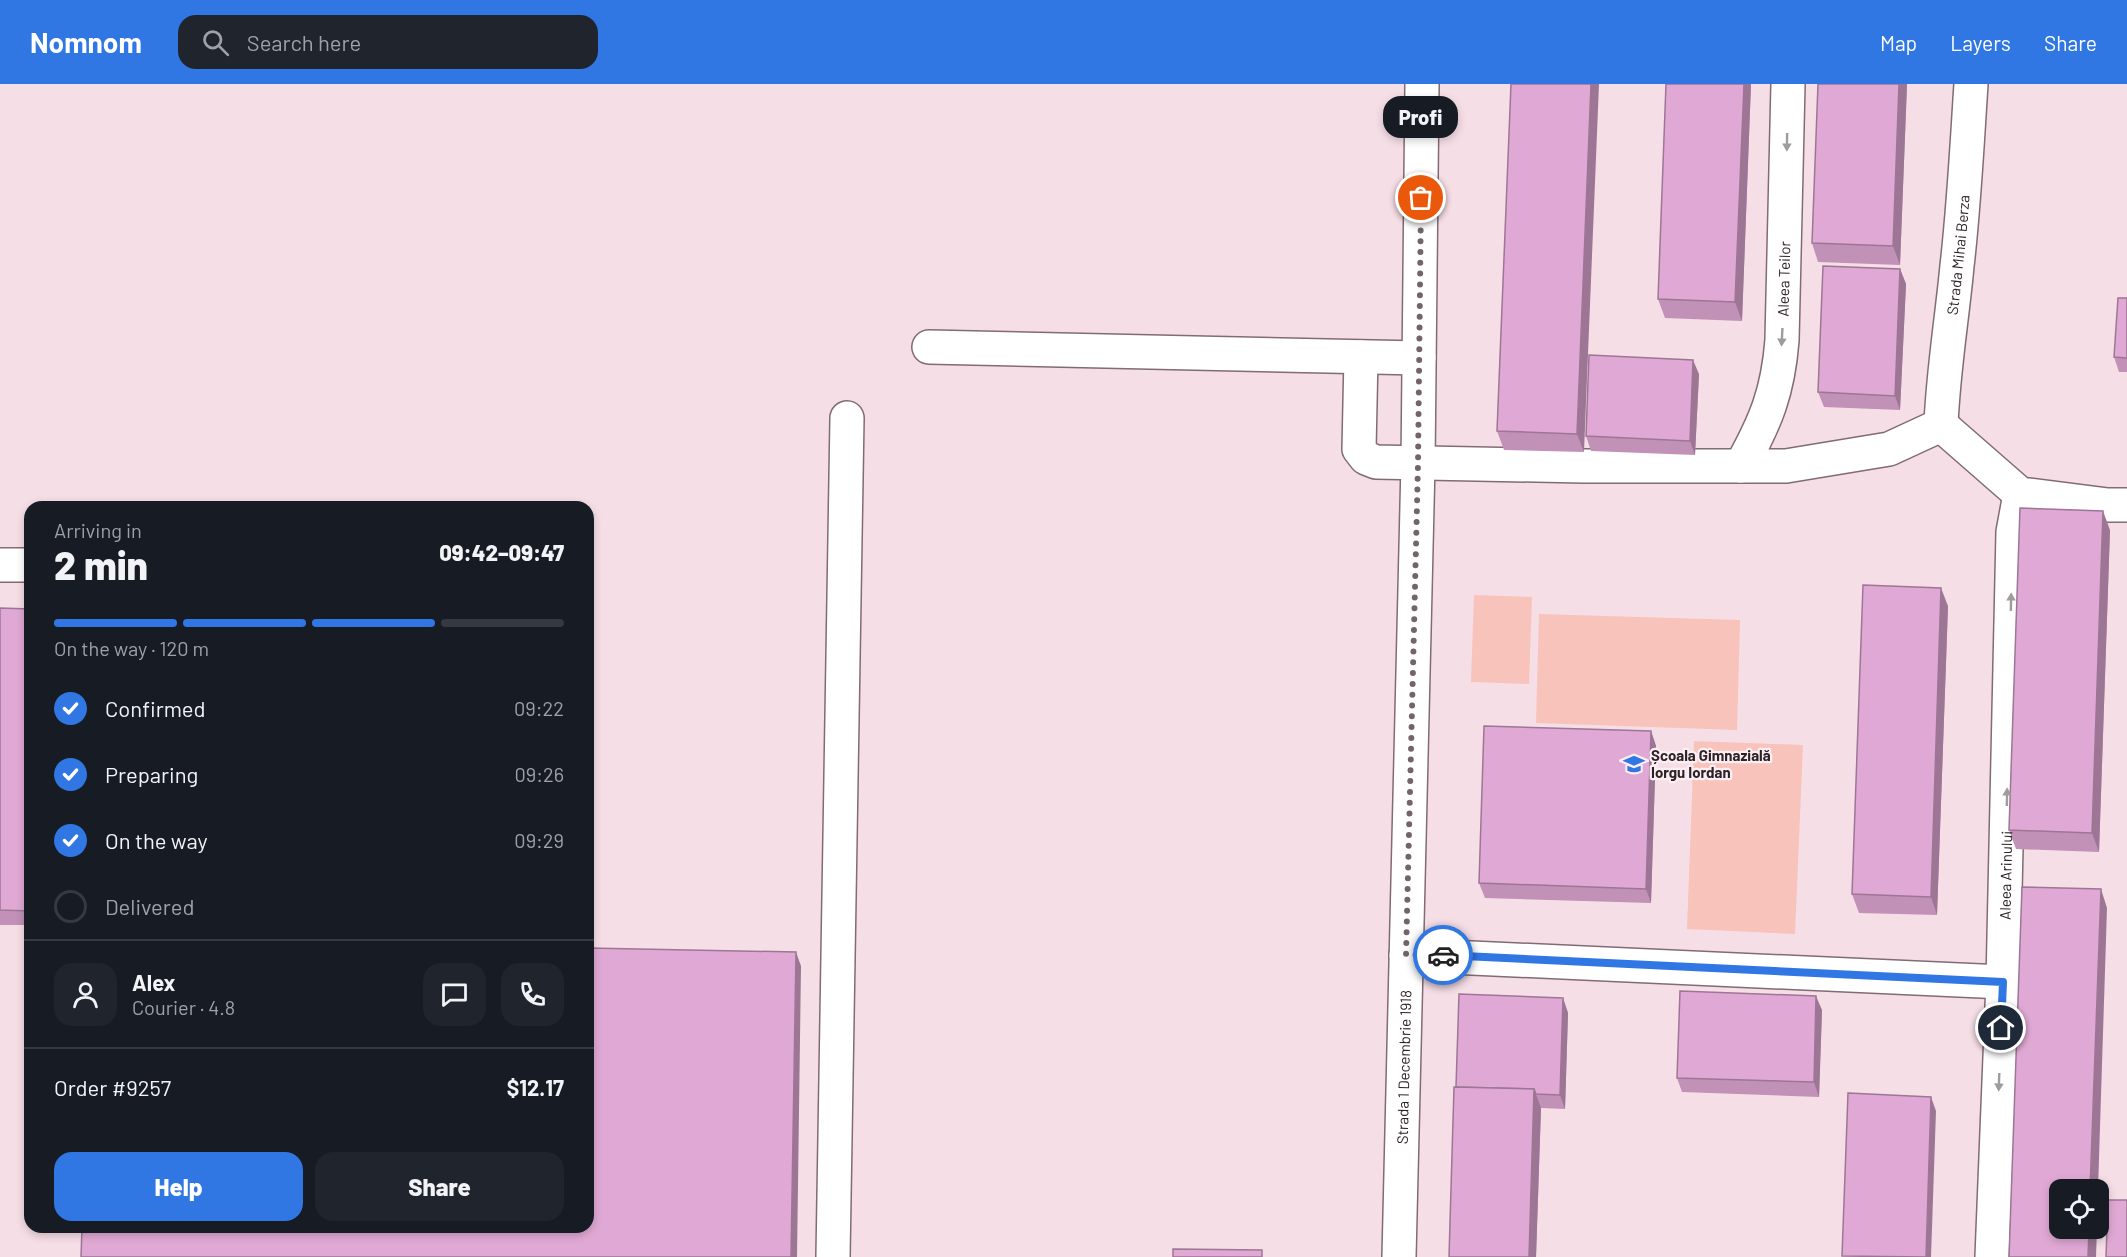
<!DOCTYPE html>
<meta charset="utf-8">
<style>
:root{--surface:#171b24;--page:#20242c;--text:#f1f3f6;--muted:#9ea1a6;--line:#363941;--accent:#3077e4}
body{margin:0;font-family:Barlow,sans-serif;background:var(--page);color:var(--text);height:100vh;display:flex;flex-direction:column;font-size:22px;white-space:nowrap}
*{box-sizing:border-box;margin:0}
p{font-size:20px;color:var(--muted)}
.icon{flex:none;width:33px;height:33px;fill:none;stroke:currentColor;stroke-width:2;stroke-linecap:round;stroke-linejoin:round}
.map{position:relative;flex:1;overflow:hidden}
.side{position:absolute;left:24px;top:417px;width:570px;height:732px;display:flex;flex-direction:column;background:var(--surface);border-radius:18px;box-shadow:0 3px 9px #0003}
.side>*{flex:none}
.fabs{position:absolute;left:2049px;top:1095px;display:grid;gap:12px}
.fabs a{display:grid;place-items:center;width:60px;height:60px;border-radius:12px;background:var(--surface);box-shadow:0 3px 9px #0003;font-size:30px}
.pin{position:absolute;display:grid;place-items:center;width:51px;height:51px;color:#fff;margin:-26px;border:3px solid #fff;border-radius:50%;box-shadow:0 2px 6px #0007}
.courier{position:absolute;display:grid;place-items:center;width:60px;height:60px;margin:-30px;border:4px solid #3077e4;border-radius:50%;background:#fff;color:#222;box-shadow:0 2px 8px #0007}
.bubble{position:absolute;height:42px;border-radius:18px;background:var(--surface);box-shadow:0 3px 9px #0003;font-size:20px;font-weight:800;line-height:42px;text-align:center}
.overview em{font-style:normal;font-weight:800}
.overview div{display:flex;flex-direction:column-reverse}
.overview{display:flex;align-items:center;justify-content:space-between;height:102px;padding:0 30px}
h1{font-size:39px;font-weight:800;line-height:45px}
.bar{display:grid;grid-template-columns:repeat(4,1fr);gap:9px 6px;align-content:center;height:72px;padding:0 30px}
.bar i{height:8px;border-radius:4px;background:var(--line)}
.bar .active{background:var(--accent)}
.bar p{grid-column:span 4}
.line{display:flex;align-items:center;gap:15px;padding:0 30px;border-top:2px solid var(--line)}
.line div{flex:1}
.round{display:grid;place-items:center;flex:none;width:63px;height:63px;border-radius:18px;background:var(--page)}
ol{padding:0 30px;list-style:none}
li{display:flex;align-items:center;gap:18px;height:66px}
li p{margin-inline-start:auto}
li .icon{padding:6px;border-radius:50%;background:var(--accent);color:#fff;stroke-width:4}
li:last-child{color:var(--muted)}
li i{width:33px;height:33px;border:3px solid var(--line);border-radius:50%}
.primary-button{display:flex;gap:12px;margin-top:auto;padding:12px 30px}
.primary-button a{flex:1;height:69px;border-radius:18px;background:var(--accent);color:#fff;font-size:24px;font-weight:800;line-height:69px;text-align:center}
.primary-button a+a{background:var(--page);color:var(--text)}
header{display:flex;align-items:center;gap:36px;box-sizing:border-box;height:84px;padding:0 30px;background:var(--accent);color:#fff}
header strong{font-size:28px}
nav{display:flex;gap:33px;margin-inline-start:auto;font-size:21px}
.search{width:420px;height:54px;background:var(--page);display:flex;align-items:center;gap:15px;box-sizing:border-box;padding:0 21px;border-radius:18px;color:var(--muted);font-size:22px}
.map>svg:first-child{display:block}
</style>
<header>
<strong>Nomnom</strong>
<div class="search"><svg class="icon" aria-label="search" viewBox="0 0 24 24"><circle cx="10" cy="10" r="6"/><path d="M15 15l6 6"/></svg>Search here</div>
<nav><a>Map</a><a>Layers</a><a>Share</a></nav>
</header>
<div class="map">
<svg width="2127" height="1173" viewBox="0 0 2127 1173">
<rect width="100%" height="100%" fill="#f6dee7"/>
<g fill="#f8c3ba">
<path d="M1474 511 1532 513 1529 600 1471 598Z"/>
<path d="M1539 530 1740 536 1737 646 1536 639Z"/>
<path d="M1694 657 1803 661 1795 850 1687 845Z"/>
</g>
<g fill="none" stroke-linecap="round" stroke-linejoin="round">
<defs>
<g id="minor">
<path d="M929 263 1419 274"/>
<path d="M1361 273 1359 365 1366 374 1376 378 1584 382H1786L1889 365 1941 341"/>
<path id="s1" d="M1941 341C1943 288 1952 235 1957 182 1964 122 1967 61 1971 0"/>
<path d="M1941 341 2020 410 2108 421H2127"/>
<path id="s2" d="M1741 382C1766 337 1778 308 1782 256L1788 0"/>
<path d="M0 481H30"/>
<path d="M1406 871 2003 898"/>
<path d="M833 1173 847 334"/>
<path id="s3" d="M1992 1173 2003 898 2013 448 2020 410"/>
</g>
<g id="major">
<path id="s4" d="M1399 1173 1418 380 1422 0"/>
</g>
</defs>
<use href="#minor" stroke="#816b74" stroke-width="36"/>
<use href="#major" stroke="#816b74" stroke-width="36"/>
<use href="#minor" stroke="#fff" stroke-width="33"/>
<use href="#major" stroke="#fff" stroke-width="33"/>
</g>
<g fill="#c191b7">
<path d="M1511 0 1584 368 1504 366 1497 347Z"/>
<path d="M1666 0H1751L1742 237 1665 234 1658 215Z"/>
<path d="M1907 0 1900 181 1818 178 1812 159Z"/>
<path d="M1900 185 1906 200 1900 326 1824 323 1818 308Z"/>
<path d="M2127 214V288H2119L2114 273Z"/>
<path d="M1699 290 1695 371 1591 367 1586 352Z"/>
<path d="M2110 446 2099 768 2016 765 2009 746Z"/>
<path d="M1948 522 1937 831 1859 829 1852 810Z"/>
<path d="M0 524 30 525V841H0Z"/>
<path d="M1651 647 1656 662 1651 819 1485 814 1479 799Z"/>
<path d="M1563 914 1568 929 1565 1025 1541 1024 1536 1173H1449L1456 1003Z"/>
<path d="M1822 926 1819 1013 1682 1008 1677 994Z"/>
</g>
<g fill="#9d7695">
<path d="M1591 0H1599L1584 368 1577 350Z"/>
<path d="M1744 0H1751L1742 237 1735 218Z"/>
<path d="M1899 0H1907L1900 181 1893 162Z"/>
<path d="M1900 185 1906 200 1900 326 1895 312Z"/>
<path d="M1693 276 1699 290 1695 371 1690 357Z"/>
<path d="M2103 427 2110 446 2099 768 2092 749Z"/>
<path d="M1941 504 1948 522 1937 831 1931 813Z"/>
<path d="M1651 647 1656 662 1651 819 1646 805Z"/>
<path d="M2101 805 2107 824 2098 1106H2090Z"/>
<path d="M796 868 801 882 797 1173H791Z"/>
<path d="M1816 912 1822 926 1819 1013 1814 998Z"/>
<path d="M1563 914 1568 929 1565 1025 1560 1011Z"/>
<path d="M1534 1005 1541 1024 1536 1173H1529Z"/>
<path d="M1931 1013 1936 1027 1931 1173H1926Z"/>
<path d="M2089 1144H2097L2096 1173H2088Z"/>
</g>
<g fill="#e0a9d5" stroke="#9d7695" stroke-width="1.5">
<path d="M1511 0H1591L1577 350 1497 347Z"/>
<path d="M1666 0H1744L1735 218 1658 215Z"/>
<path d="M1818 0H1899L1893 162 1812 159Z"/>
<path d="M1823 182 1900 185 1895 312 1818 308Z"/>
<path d="M2118 214H2127V274L2114 273Z"/>
<path d="M1589 271 1693 276 1690 357 1586 352Z"/>
<path d="M2020 424 2103 427 2092 749 2009 746Z"/>
<path d="M1863 501 1941 504 1931 813 1852 810Z"/>
<path d="M0 524 30 525V827L0 826Z"/>
<path d="M1484 642 1651 647 1646 805 1479 799Z"/>
<path d="M2022 803 2101 805 2090 1106H2060V1144H2089L2088 1173H2009Z"/>
<path d="M588 864 796 868 791 1173H81L82 1143H588Z"/>
<path d="M1680 907 1816 912 1814 998 1677 994Z"/>
<path d="M1459 910 1563 914 1560 1011 1536 1010 1534 1005 1456 1003Z"/>
<path d="M1454 1003 1534 1005 1529 1173H1449Z"/>
<path d="M1848 1009 1931 1013 1926 1173 1842 1172Z"/>
<path d="M2108 1116H2127V1173H2106Z"/>
<path d="M1173 1165 1262 1166V1173H1173Z"/>
</g>
<defs><path id="oneway-solid" d="M-6-.8H1V-3.2L6.5 0L1 3.2V.8H-6Z" transform="scale(1.5)"/></defs>
<g fill="#a09c9e">
<use href="#oneway-solid" transform="translate(1787 58) rotate(91)"/>
<use href="#oneway-solid" transform="translate(1782 253) rotate(93)"/>
<use href="#oneway-solid" transform="translate(2011 518) rotate(-89)"/>
<use href="#oneway-solid" transform="translate(2007 713) rotate(-89)"/>
<use href="#oneway-solid" transform="translate(1999 998) rotate(92)"/>
</g>
<g fill="none" stroke-linecap="round" stroke-linejoin="round">
<path stroke="#73646a" stroke-width="6" stroke-dasharray="0 10.8" d="M1421 114 1418 380 1406 871H1443"/>
<path stroke="#3077e4" stroke-width="8" d="M1443 871 2003 898 2001 944"/>
</g>
<defs>
<symbol id="school-bare" viewBox="-9 -9 18 18"><path d="M0-5L7-2L0 1L-7-2ZM-4 1L0 2.5L4 1V4Q0 6-4 4Z" fill="#3077e4" stroke="#fdeef4" stroke-width="2.5" paint-order="stroke"/></symbol>
</defs>
<g fill-rule="evenodd">
<use href="#school-bare" x="1619" y="665" width="30" height="30"/>
</g>
<g text-anchor="middle" dominant-baseline="central" stroke-width="4.5" stroke-linejoin="round" paint-order="stroke">
<g font-size="15" fill="#2c2327" stroke="#fdeef4">
<text stroke="none"><textPath href="#s1" startOffset="171">Strada Mihai Berza</textPath></text>
<text stroke="none"><textPath href="#s2" startOffset="195">Aleea Teilor</textPath></text>
<text stroke="none"><textPath href="#s3" startOffset="382">Aleea Arinului</textPath></text>
<text stroke="none"><textPath href="#s4" startOffset="190">Strada 1 Decembrie 1918</textPath></text>
</g>
<g font-size="15" font-weight="bold" fill="#2c2327" stroke="#fdeef4" text-anchor="start">
<text x="1651" y="671">Școala Gimnazială<tspan x="1651" dy="17">Iorgu Iordan</tspan></text>
</g>
</g>
</svg>
<div class="fabs">
<a><svg class="icon" aria-label="locate" viewBox="0 0 24 24"><circle cx="12" cy="12" r="6"/><path d="M12 2v4M12 18v4M2 12h4M18 12h4"/></svg></a>
</div>
<div class="pin" style="left:1421px;top:114px;background:#ea580c"><svg class="icon" aria-label="bag" viewBox="0 0 24 24"><path d="M5 8h14l-1 12H6zM9 8a3 3 0 0 1 6 0"/></svg></div>
<div class="pin" style="left:2001px;top:944px;background:#1f2937"><svg class="icon" aria-label="home" viewBox="0 0 24 24"><path d="M3 11l9-7 9 7M6 9v11h12V9"/></svg></div>
<div class="courier" style="left:1443px;top:871px"><svg class="icon" aria-label="car" viewBox="0 0 24 24"><path d="M5 17H2v-5l4-1 3-4h7l3 4 3 1v5h-3M9 17h6M6 11h13"/><circle cx="7" cy="17" r="2"/><circle cx="17" cy="17" r="2"/></svg></div>
<div class="bubble" style="left:1383px;top:12px;width:75px">Profi</div>
<section class="side">
<div class="overview"><div><h1>2 min</h1><p>Arriving in</p></div><em>09:42–09:47</em></div>
<div class="bar"><i class="active"></i><i class="active"></i><i class="active"></i><i></i><p>On the way · 120 m</p></div>
<ol>
<li><svg class="icon" aria-label="check" viewBox="0 0 24 24"><path d="M5 12l5 5 9-10"/></svg>Confirmed<p>09:22</p></li>
<li><svg class="icon" aria-label="check" viewBox="0 0 24 24"><path d="M5 12l5 5 9-10"/></svg>Preparing<p>09:26</p></li>
<li><svg class="icon" aria-label="check" viewBox="0 0 24 24"><path d="M5 12l5 5 9-10"/></svg>On the way<p>09:29</p></li>
<li><i></i>Delivered</li>
</ol>
<div class="line" style="height:108px"><a class="round"><svg class="icon" aria-label="person" viewBox="0 0 24 24"><circle cx="12" cy="8" r="4"/><path d="M4 21q1-7 8-7t8 7"/></svg></a><div><b>Alex</b><p>Courier · 4.8</p></div><a class="round"><svg class="icon" aria-label="chat" viewBox="0 0 24 24"><path d="M4 5h16v11H9l-5 4z"/></svg></a><a class="round"><svg class="icon" aria-label="phone" viewBox="0 0 24 24"><path d="M5 4h4l2 5-3 2q2 4 5 5l2-3 5 2v4C11 20 4 13 5 4z"/></svg></a></div>
<div class="line" style="height:78px"><div>Order #9257</div><b>$12.17</b></div>
<div class="primary-button"><a>Help</a><a>Share</a></div>
</section>
</div>
